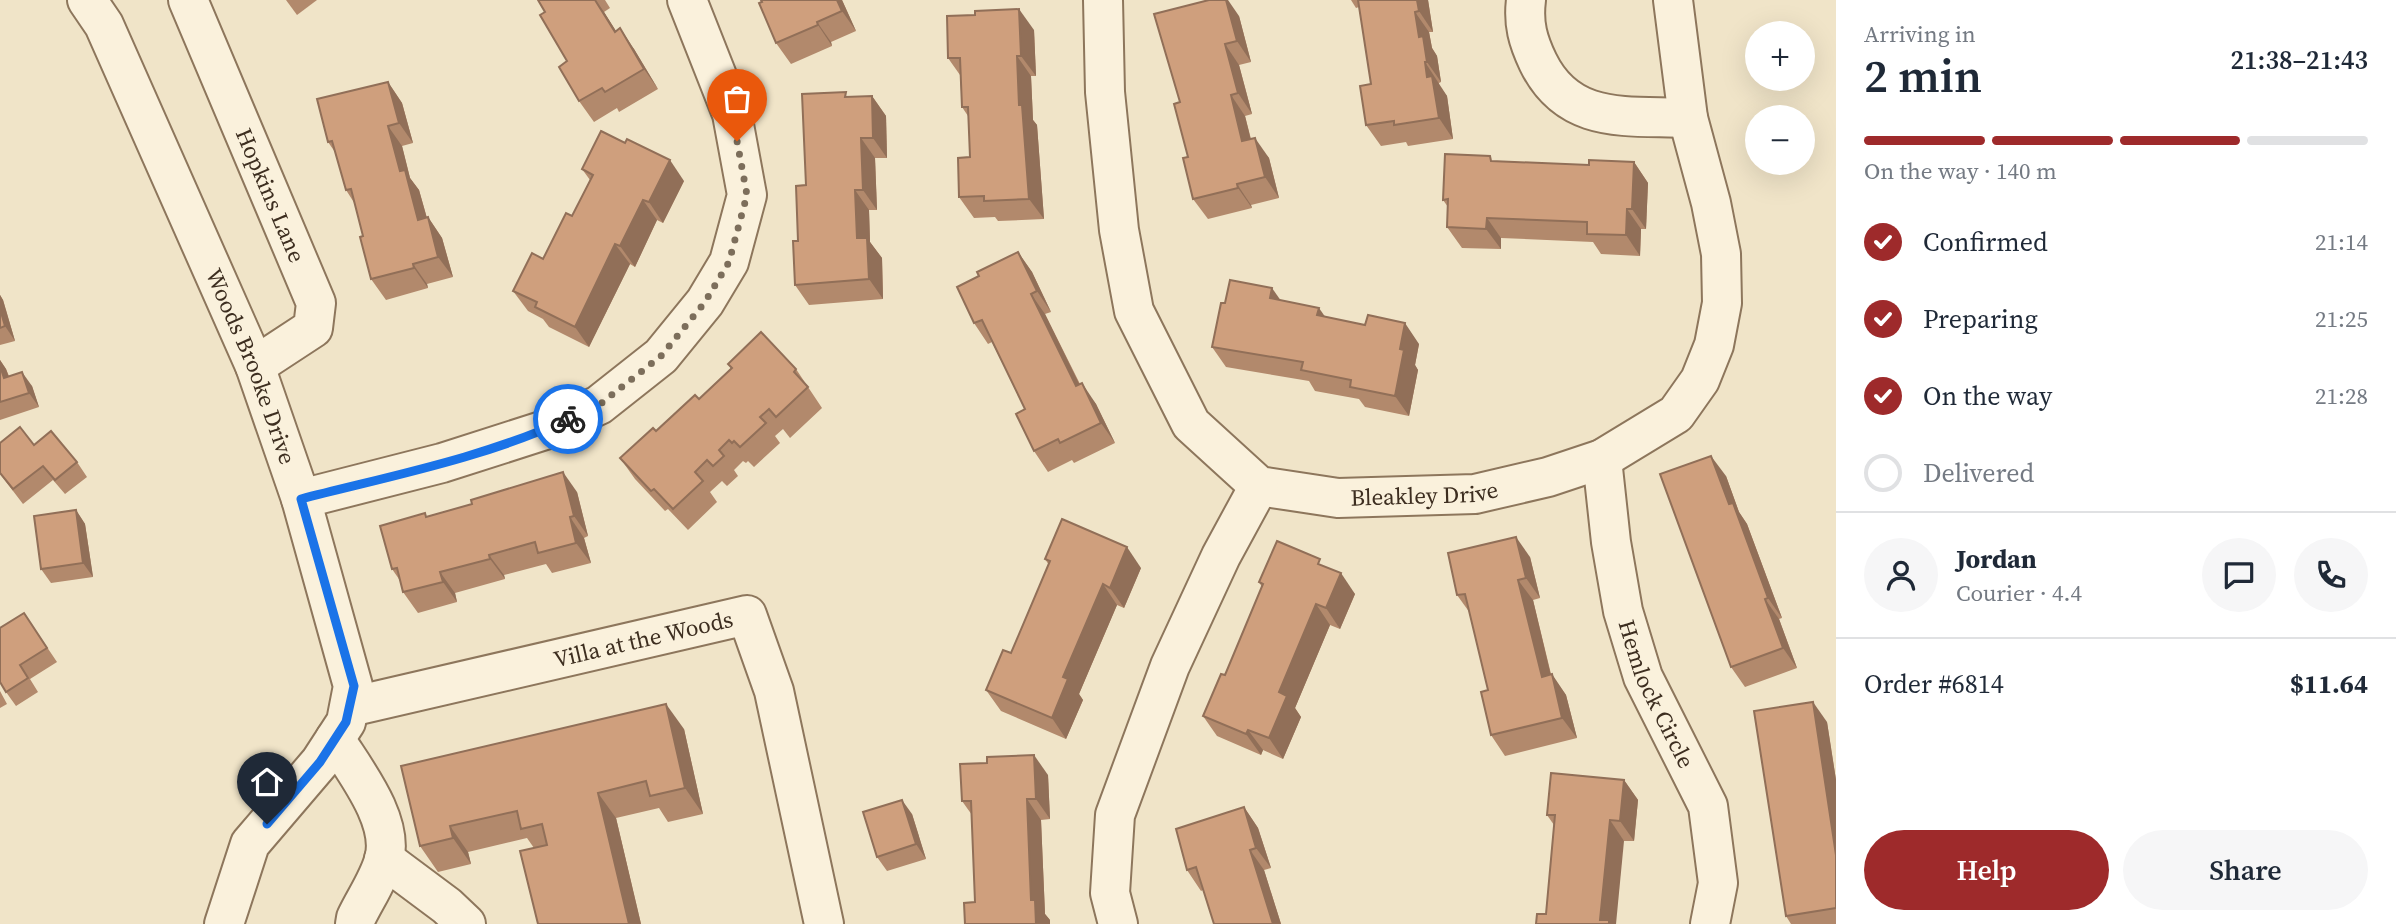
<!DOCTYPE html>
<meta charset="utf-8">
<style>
:root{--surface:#fff;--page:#f6f6f7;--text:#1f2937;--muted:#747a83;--line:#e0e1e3;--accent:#9e2a2b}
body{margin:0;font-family:"Source Serif 4",serif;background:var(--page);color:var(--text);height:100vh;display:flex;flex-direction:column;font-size:26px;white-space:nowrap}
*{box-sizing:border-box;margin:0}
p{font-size:23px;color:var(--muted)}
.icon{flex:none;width:38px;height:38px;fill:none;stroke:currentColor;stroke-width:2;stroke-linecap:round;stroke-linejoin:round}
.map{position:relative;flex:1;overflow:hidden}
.side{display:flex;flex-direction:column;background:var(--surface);width:560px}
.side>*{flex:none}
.tools{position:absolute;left:1745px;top:21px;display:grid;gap:14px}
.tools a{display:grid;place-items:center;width:70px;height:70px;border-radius:50%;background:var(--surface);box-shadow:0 7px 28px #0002;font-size:35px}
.pin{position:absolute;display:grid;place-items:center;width:60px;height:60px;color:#fff;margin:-72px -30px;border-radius:50% 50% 50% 0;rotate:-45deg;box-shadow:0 0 7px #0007}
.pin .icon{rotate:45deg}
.courier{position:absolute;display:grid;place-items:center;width:70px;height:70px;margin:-35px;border:5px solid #1a73e8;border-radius:50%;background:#fff;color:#222;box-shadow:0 2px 9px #0007}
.headline em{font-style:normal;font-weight:600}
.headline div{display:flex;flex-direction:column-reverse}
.headline{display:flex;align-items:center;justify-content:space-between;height:119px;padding:0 28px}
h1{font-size:46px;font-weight:600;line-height:52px}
.bar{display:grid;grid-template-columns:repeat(4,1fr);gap:10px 7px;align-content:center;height:84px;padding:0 28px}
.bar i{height:9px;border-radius:5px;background:var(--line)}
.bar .current{background:var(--accent)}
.bar p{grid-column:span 4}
.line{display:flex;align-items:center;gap:18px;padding:0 28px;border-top:2px solid var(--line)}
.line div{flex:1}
.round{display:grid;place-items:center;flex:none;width:74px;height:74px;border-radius:37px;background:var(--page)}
ol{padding:0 28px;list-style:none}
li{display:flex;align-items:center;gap:21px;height:77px}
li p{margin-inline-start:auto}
li .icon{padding:7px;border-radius:50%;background:var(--accent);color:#fff;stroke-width:4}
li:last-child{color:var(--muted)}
li i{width:38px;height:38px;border:4px solid var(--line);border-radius:50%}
.action{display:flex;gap:14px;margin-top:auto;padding:14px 28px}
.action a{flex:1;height:80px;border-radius:42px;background:var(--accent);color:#fff;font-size:28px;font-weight:600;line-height:80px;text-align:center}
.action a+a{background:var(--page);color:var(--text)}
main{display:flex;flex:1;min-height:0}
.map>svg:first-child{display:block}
</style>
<main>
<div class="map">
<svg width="1836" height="924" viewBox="0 0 1836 924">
<rect width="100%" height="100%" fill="#f0e4c8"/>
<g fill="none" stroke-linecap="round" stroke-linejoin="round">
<defs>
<g id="minor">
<path id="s1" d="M87 0 104 25 255 366 301 499 353 686 346 722 320 762 250 844 224 924"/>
<path id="s2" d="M188 0 316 303 313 328 255 366"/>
<path id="s3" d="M1103 0 1105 92 1119 230 1134 311 1191 424 1259 486 1338 498 1475 494 1548 477 1602 459 1676 414 1700 380 1714 345 1722 303 1721 254 1711 203 1688 118 1673 0"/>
<path d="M1526 0C1523 24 1528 41 1538 62 1569 126 1628 115 1688 118"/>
<path id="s4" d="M1602 459 1611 542 1623 611 1643 677 1708 806 1718 883 1710 924"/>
<path d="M301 499 442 463 545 430 599 405 661 356 705 302 729 262 747 195 732 114 687 0"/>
<path id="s5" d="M350 707 747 615 774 691 824 924"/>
<path d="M335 739C355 771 395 821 384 860 378 881 365 899 356 918L355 924"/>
<path d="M384 859 447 906 466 924"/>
<path d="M1118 924 1110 893 1115 815 1170 666 1221 556 1259 486"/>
</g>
</defs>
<use href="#minor" stroke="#8d765c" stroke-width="42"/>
<use href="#minor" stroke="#faf1dc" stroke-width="38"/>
</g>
<g fill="#b2896c">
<path d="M286 0H317L297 15Z"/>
<path d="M538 0H605L610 8 604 12 616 31 634 49 658 89 619 112 617 108 594 122 579 101 567 61 545 12Z"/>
<path d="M761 0H842L856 31 831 42 832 46 791 64 776 43Z"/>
<path d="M1351 0H1428L1433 32H1429L1432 48 1437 56 1441 82 1439 83V86L1447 96 1453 139 1408 146 1406 142 1381 146 1366 125 1371 84 1359 7 1356 8Z"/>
<path d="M1239 16 1251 62 1239 65 1252 114 1245 116 1251 139 1269 158 1279 198 1251 205 1252 208 1208 219 1193 199 1180 102Z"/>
<path d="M1034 30 1036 76H1031L1033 120 1037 125 1044 219 998 221 995 217 974 218 959 197 970 157 968 116 962 107 960 75 948 58Z"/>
<path d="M388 82 402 103 413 143 402 146 410 178 419 190 427 218 428 217 442 238 453 277 427 284 428 288 386 300 371 279 363 236 355 204 346 190 335 152 328 142Z"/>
<path d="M872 96 886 116 887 158H875L877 210H869L870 242 882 258 883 299 809 305 795 285 798 241 806 185 849 97Z"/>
<path d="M1494 161 1589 165 1634 162 1648 183 1646 229H1641L1640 256 1601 254 1593 242 1501 238V249L1462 248 1447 227 1448 207 1443 200Z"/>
<path d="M582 169 684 181 663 223 657 220 635 267 630 264 589 347 549 327 543 319 528 311 513 291 543 259 572 216 590 180Z"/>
<path d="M1018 252 1032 272 1051 312 1045 314 1080 384 1096 404 1115 443 1074 463 1072 460 1048 472 1034 451 1025 409 992 342 988 344 974 323 979 276Z"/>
<path d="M0 295 3 300 15 341 0 345Z"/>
<path d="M1281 300 1325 317 1419 344 1415 365 1418 370 1409 416 1365 407 1359 399 1315 391 1309 381 1226 367 1212 347 1225 303Z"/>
<path d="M0 360 6 369 9 376 32 386 39 407 0 420Z"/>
<path d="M728 364 796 369 822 408 790 438 783 429 775 436 780 443 754 467 748 461 746 463 743 461 734 470 738 476 727 486 722 481 710 492 717 502 688 530 668 509 665 511 635 479 620 458 699 399 731 368Z"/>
<path d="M0 443 34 445 77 462 87 477 65 494 53 480 23 504 0 474Z"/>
<path d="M1726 476 1739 512 1747 524 1782 618 1779 619 1797 668 1745 687 1731 667Z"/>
<path d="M577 492 588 536 584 538 591 563 552 573 546 564 504 575 505 579 455 593 457 602 418 613 403 592 401 582 392 569 427 517Z"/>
<path d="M76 510 85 524 93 577 51 583 41 569Z"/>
<path d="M1530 557 1540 598 1533 600 1551 674 1566 695 1577 738 1505 756 1491 735 1488 690 1470 613 1457 595Z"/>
<path d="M1045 559 1141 568 1124 608 1117 605 1079 694 1083 700 1066 739 1001 711 986 690 1011 653 1049 565Z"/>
<path d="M1325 567 1355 594 1340 629 1330 625 1295 708 1301 717 1283 759 1263 750 1261 755 1217 736 1203 716 1225 675 1262 587 1259 582Z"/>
<path d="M24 613 57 662 30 679 38 692 16 706 6 692Z"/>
<path d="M0 691 7 704 0 708Z"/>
<path d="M1827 722 1836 780V924H1791L1786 916Z"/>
<path d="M684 729 703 814 668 822 659 808 616 818 641 924H538L534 848 527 838 468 852 471 864 438 872 420 846 401 766Z"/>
<path d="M1048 775 1050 819 1041 820 1045 914 1050 920 975 902 972 815 962 801Z"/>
<path d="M1624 780 1638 800 1634 841H1624L1554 825 1547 815Z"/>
<path d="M1244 807 1258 828 1271 868 1264 870 1281 924H1214L1203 890 1201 891 1187 870Z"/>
<path d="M912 814 926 859 887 871 877 857Z"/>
</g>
<g fill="#916f58">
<path d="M595 0 604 12 629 52 615 32Z"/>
<path d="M837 0H842L856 31 842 11Z"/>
<path d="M1226 0H1228L1239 16 1251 62 1237 41Z"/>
<path d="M1417 0H1428L1433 32 1419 11Z"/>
<path d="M1019 9 1034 30 1036 76 1021 56Z"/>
<path d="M1415 12 1429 32 1432 48 1437 56 1441 82 1427 62 1419 37Z"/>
<path d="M817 22 831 42 832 46 818 25Z"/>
<path d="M620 28 634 49 658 89 644 69Z"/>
<path d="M1225 44 1239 65 1252 114 1238 93Z"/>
<path d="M1017 56 1031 76 1033 120 1037 125 1044 219 1029 199 1019 105Z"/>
<path d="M1425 62 1447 96 1453 139 1439 118 1427 77Z"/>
<path d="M388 82 402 103 413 143 399 123Z"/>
<path d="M1231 95 1245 116 1256 161 1242 141Z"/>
<path d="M872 96 886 116 887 158 873 138Z"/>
<path d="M388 126 402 146 410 178 419 190 433 240 418 220 400 171Z"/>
<path d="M861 138 875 158 877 210 863 190Z"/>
<path d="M1255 138 1269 158 1279 198 1265 177Z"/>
<path d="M670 160 684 181 663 223 649 202Z"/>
<path d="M1634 162 1648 183 1646 229 1632 209Z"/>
<path d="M1237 184 1251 205 1252 208 1238 188Z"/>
<path d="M855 190 869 210 870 242 882 258 883 299 869 279 857 238Z"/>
<path d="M643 200 657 220 635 267 620 246Z"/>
<path d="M1627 209 1641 229 1640 256 1626 235Z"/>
<path d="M428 217 442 238 453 277 438 257Z"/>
<path d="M1487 218 1501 238V249L1486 229Z"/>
<path d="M615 244 630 264 589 347 575 327Z"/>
<path d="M1018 252 1032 272 1051 312 1037 291Z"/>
<path d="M413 264 427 284 428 288 414 268Z"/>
<path d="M1272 288 1286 308 1270 298Z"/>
<path d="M1031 294 1045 314 1090 406 1076 386Z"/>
<path d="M0 295 3 300 15 341 5 326 0 309Z"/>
<path d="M1319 308 1333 328 1317 315Z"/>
<path d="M1405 323 1419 344 1415 365 1418 370 1409 416 1395 396 1400 349Z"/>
<path d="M0 360 6 369 14 392 4 378 0 366Z"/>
<path d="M22 372 32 386 39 407 29 393Z"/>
<path d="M1082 383 1096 404 1115 443 1101 423Z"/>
<path d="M1711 456 1726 476 1739 512 1747 524 1782 618 1768 598 1729 504Z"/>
<path d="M563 472 577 492 588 536 574 516Z"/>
<path d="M76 510 85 524 93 577 83 563Z"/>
<path d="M570 517 584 538 591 563 576 543Z"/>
<path d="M1516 537 1530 557 1540 598 1526 578Z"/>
<path d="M1127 547 1141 568 1124 608 1110 588Z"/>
<path d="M489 555 504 575 505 579 490 559Z"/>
<path d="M440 572 455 593 457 602 443 582Z"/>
<path d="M1341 573 1355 594 1340 629 1326 608Z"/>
<path d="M1518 580 1533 600 1556 697 1542 677Z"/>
<path d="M1103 584 1117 605 1079 694 1083 700 1066 739 1052 718 1063 677Z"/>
<path d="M1765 599 1779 619 1797 668 1783 648Z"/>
<path d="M1316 604 1330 625 1295 708 1301 717 1283 759 1269 738 1279 692Z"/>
<path d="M1552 674 1566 695 1577 738 1562 718Z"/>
<path d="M1813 702 1827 722 1836 780V855Z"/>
<path d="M666 704 684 729 703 814 685 788Z"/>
<path d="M1248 730 1263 750 1261 755 1246 734Z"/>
<path d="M1034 755 1048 775 1050 819 1036 799Z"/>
<path d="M1624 780 1638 800 1634 841 1620 821Z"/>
<path d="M598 793 616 818 641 924H629Z"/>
<path d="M1027 799 1041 820 1045 914 1050 920V924H1036L1031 900Z"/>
<path d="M902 800 912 814 926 859 916 844Z"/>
<path d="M1244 807 1258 828 1271 868 1256 848Z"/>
<path d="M1610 820 1624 841 1616 924H1603L1600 920Z"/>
<path d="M450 826 468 852 471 864 453 838Z"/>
<path d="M1250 850 1264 870 1281 924H1273Z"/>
</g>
<g fill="#cf9f7d" stroke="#916f58" stroke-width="2">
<path d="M538 0H595L615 32 620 28 644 69 605 92 602 88 579 101 559 67 567 61 540 15 545 12Z"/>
<path d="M761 0H837L842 11 817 22 818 25 776 43 759 3 762 2Z"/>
<path d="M1209 0H1226L1237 41 1225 44 1238 93 1231 95 1242 141 1255 138 1265 177 1237 184 1238 188 1193 199 1183 158 1188 157 1174 104 1180 102 1154 14Z"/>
<path d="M1358 0H1417L1419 11 1415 12 1419 37 1423 36 1427 62H1425L1427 77 1432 76 1439 118 1394 125V121L1366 125 1360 86 1371 84Z"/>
<path d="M1019 9 1021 56H1017L1019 105H1022L1029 199 984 201V196L959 197 958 158 970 157 968 107H962L960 58H948L947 16 975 15V11Z"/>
<path d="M388 82 399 123 388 126 400 171 405 170 418 220 428 217 438 257 413 264 414 268 371 279 360 237 363 236 351 189 346 190 332 141 328 142 317 99Z"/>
<path d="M846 92 845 97 872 96 873 138H861L863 190H855L857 238H867L869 279 795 285 793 241H798L796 186 806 185 802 94Z"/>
<path d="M601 131 625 143 627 139 670 160 649 202 643 200 620 246 615 244 575 327 535 307 537 302 513 291 532 253 543 259 566 213 572 216 593 175 582 169Z"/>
<path d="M1445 154 1490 156 1491 161 1589 165V160L1634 162 1632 209H1627L1626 235 1587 234V222L1487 218 1486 229 1447 227 1448 199 1443 200Z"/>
<path d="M1018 252 1037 291 1031 294 1076 386 1082 383 1101 423 1060 443 1058 439 1034 451 1016 414 1025 409 982 320 974 323 957 287 979 276 977 272Z"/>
<path d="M1230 280 1272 288 1270 298 1319 308 1317 315 1365 325 1368 315 1405 323 1400 349 1404 350 1395 396 1350 387 1351 380 1301 370 1303 362 1212 347 1221 303H1225Z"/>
<path d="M0 309 5 326 0 328Z"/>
<path d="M761 332 796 369 794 372 808 387 776 417 769 409 760 417 766 423 740 447 734 441 732 443 729 440 719 450 724 456 713 466 707 460 695 472 703 481 673 509 654 489 651 491 620 458 653 428 656 431 695 395 699 399 732 368 728 364Z"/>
<path d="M0 366 4 378 22 372 29 393 0 402Z"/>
<path d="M20 427 34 445 51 431 77 462 55 480 43 466 13 489 0 473V443Z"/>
<path d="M1711 456 1729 504 1733 503 1768 598 1765 599 1783 648 1731 667 1660 474Z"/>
<path d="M563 472 574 516 570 517 576 543 538 553 535 542 489 555 490 559 440 572 443 582 403 592 397 568 392 569 380 526 425 513 426 517 472 504 471 500Z"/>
<path d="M76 510 83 563 41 569 34 516Z"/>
<path d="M1062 519 1127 547 1110 588 1103 584 1063 677 1068 679 1052 718 986 690 1003 650 1011 653 1050 561 1045 559Z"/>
<path d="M1516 537 1526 578 1518 580 1542 677 1552 674 1562 718 1491 735 1481 692 1488 690 1465 594 1457 595 1448 553Z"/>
<path d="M1277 541 1320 559 1318 564 1341 573 1326 608 1316 604 1279 692 1287 696 1269 738 1248 730 1246 734 1203 716 1221 674 1225 675 1263 584 1259 582Z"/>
<path d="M24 613 47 648 20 665 28 678 6 692 0 682V628Z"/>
<path d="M1813 702 1836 855V908L1786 916 1754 711Z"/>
<path d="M666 704 685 788 650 796 646 781 598 793 629 924H538L520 851 547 845 542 824 521 829 517 811 450 826 453 838 420 846 401 766Z"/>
<path d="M1034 755 1036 799H1027L1031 900H1035L1036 924H965L964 903 975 902 971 801H962L960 764 987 763V757Z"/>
<path d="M1551 773 1624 780 1620 821 1610 820 1600 920H1609V924H1536L1537 914H1546L1555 815H1547Z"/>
<path d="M902 800 916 844 877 857 863 812Z"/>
<path d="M1244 807 1256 848 1250 850 1273 924H1214L1196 867 1187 870 1176 829Z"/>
</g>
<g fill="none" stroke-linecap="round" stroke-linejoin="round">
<path stroke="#7c6e5b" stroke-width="7" stroke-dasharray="0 12.6" d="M568 419 599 405 661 356 705 302 729 262 747 195 737 141"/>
<path stroke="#1a73e8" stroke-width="9" d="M267 824 320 762 346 722 354 686 301 499C390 476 484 458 568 419"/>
</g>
<g text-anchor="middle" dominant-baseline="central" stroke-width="5" stroke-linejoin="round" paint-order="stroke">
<g font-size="23" fill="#3d2e20" stroke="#f7eed8">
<text stroke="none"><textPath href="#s2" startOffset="212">Hopkins Lane</textPath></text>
<text stroke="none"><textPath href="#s1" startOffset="402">Woods Brooke Drive</textPath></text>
<text stroke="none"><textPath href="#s3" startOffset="698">Bleakley Drive</textPath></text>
<text stroke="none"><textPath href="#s5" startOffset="301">Villa at the Woods</textPath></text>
<text stroke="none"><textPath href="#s4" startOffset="243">Hemlock Circle</textPath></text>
</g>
</g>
</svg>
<div class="tools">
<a>+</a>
<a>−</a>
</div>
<div class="pin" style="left:737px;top:141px;background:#ea580c"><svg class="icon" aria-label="bag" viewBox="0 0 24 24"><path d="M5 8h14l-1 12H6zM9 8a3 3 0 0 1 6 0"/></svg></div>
<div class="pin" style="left:267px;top:824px;background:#1f2937"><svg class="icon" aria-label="home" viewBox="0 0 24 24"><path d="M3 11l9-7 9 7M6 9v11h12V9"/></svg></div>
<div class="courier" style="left:568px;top:419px"><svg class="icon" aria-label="bike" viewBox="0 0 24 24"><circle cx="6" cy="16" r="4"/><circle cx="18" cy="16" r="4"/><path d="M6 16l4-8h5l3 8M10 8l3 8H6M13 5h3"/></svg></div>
</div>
<section class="side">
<div class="headline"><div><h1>2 min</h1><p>Arriving in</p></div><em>21:38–21:43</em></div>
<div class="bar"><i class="current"></i><i class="current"></i><i class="current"></i><i></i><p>On the way · 140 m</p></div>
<ol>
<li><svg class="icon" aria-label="check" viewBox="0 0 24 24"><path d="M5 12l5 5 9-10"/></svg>Confirmed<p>21:14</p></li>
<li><svg class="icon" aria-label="check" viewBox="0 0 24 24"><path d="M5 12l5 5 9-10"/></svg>Preparing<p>21:25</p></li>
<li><svg class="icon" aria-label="check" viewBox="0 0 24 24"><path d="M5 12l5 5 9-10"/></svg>On the way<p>21:28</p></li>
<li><i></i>Delivered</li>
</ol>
<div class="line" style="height:126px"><a class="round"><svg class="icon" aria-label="person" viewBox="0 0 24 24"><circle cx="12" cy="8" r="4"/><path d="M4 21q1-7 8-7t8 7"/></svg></a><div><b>Jordan</b><p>Courier · 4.4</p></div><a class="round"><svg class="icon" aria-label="chat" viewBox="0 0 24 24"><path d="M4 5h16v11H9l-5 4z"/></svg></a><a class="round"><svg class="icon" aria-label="phone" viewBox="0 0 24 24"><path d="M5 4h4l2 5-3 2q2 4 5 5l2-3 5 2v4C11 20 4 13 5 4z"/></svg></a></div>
<div class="line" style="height:91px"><div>Order #6814</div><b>$11.64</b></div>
<div class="action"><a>Help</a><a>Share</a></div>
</section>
</main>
